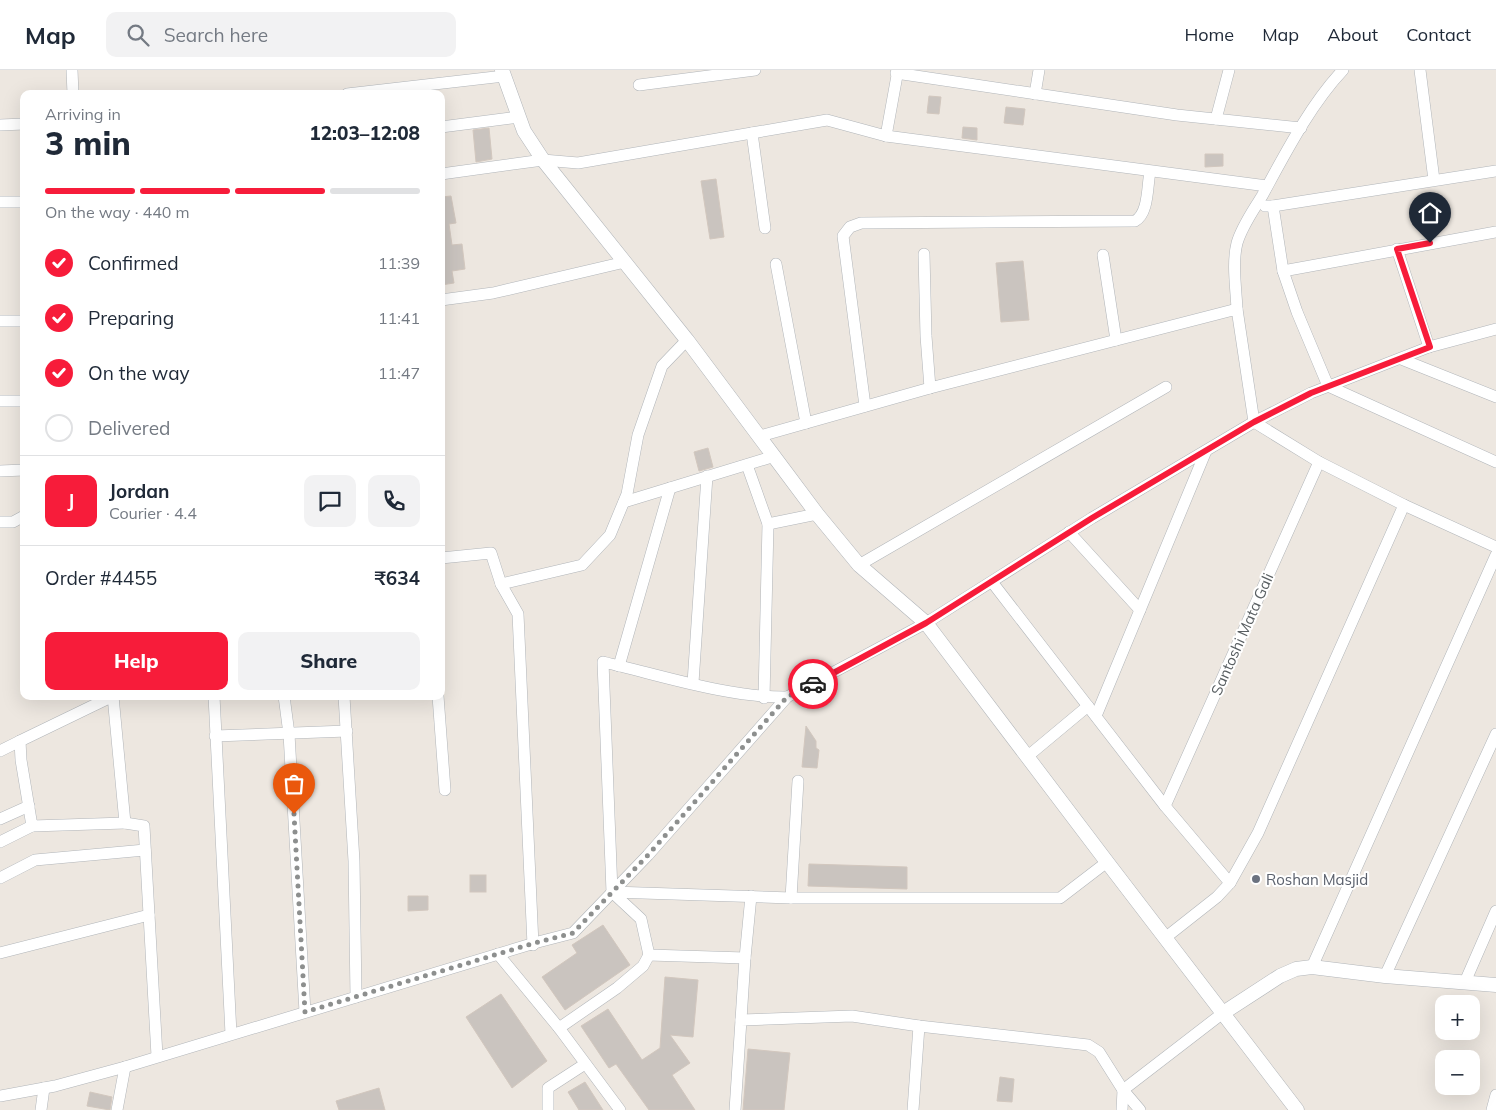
<!DOCTYPE html>
<meta charset="utf-8">
<style>
:root{--surface:#fff;--page:#f2f2f3;--text:#1f2937;--muted:#747a83;--line:#e0e1e3;--accent:#f71c3a}
body{margin:0;font-family:Mulish,sans-serif;background:var(--page);color:var(--text);height:100vh;display:flex;flex-direction:column;font-size:19px;white-space:nowrap}
*{box-sizing:border-box;margin:0}
p{font-size:16px;color:var(--muted)}
.icon{flex:none;width:28px;height:28px;fill:none;stroke:currentColor;stroke-width:2;stroke-linecap:round;stroke-linejoin:round}
.map{position:relative;flex:1;overflow:hidden}
.side{position:absolute;left:20px;top:20px;width:425px;height:610px;display:flex;flex-direction:column;background:var(--surface);border-radius:10px;box-shadow:0 5px 20px #0002}
.side>*{flex:none}
.fabs{position:absolute;left:1435px;top:925px;display:grid;gap:10px}
.fabs a{display:grid;place-items:center;width:45px;height:45px;border-radius:10px;background:var(--surface);box-shadow:0 5px 20px #0002;font-size:25px}
.pin{position:absolute;display:grid;place-items:center;width:42px;height:42px;color:#fff;margin:-51px -21px;border-radius:50% 50% 50% 0;rotate:-45deg;box-shadow:0 0 5px #0007}
.pin .icon{rotate:45deg}
.courier{position:absolute;display:grid;place-items:center;width:50px;height:50px;margin:-25px;border:4px solid #f71c3a;border-radius:50%;background:#fff;color:#222;box-shadow:0 1px 6px #0007}
.summary em{font-style:normal;font-weight:800}
.summary div{display:flex;flex-direction:column-reverse}
.summary{display:flex;align-items:center;justify-content:space-between;height:85px;padding:0 25px}
h1{font-size:32px;font-weight:800;line-height:38px}
.bar{display:grid;grid-template-columns:repeat(4,1fr);gap:8px 5px;align-content:center;height:60px;padding:0 25px}
.bar i{height:6px;border-radius:4px;background:var(--line)}
.bar .current{background:var(--accent)}
.bar p{grid-column:span 4}
.line{display:flex;align-items:center;gap:12px;padding:0 25px;border-top:1px solid var(--line)}
.line div{flex:1}
.round{display:grid;place-items:center;flex:none;width:52px;height:52px;border-radius:10px;background:var(--page)}
ol{padding:0 25px;list-style:none}
li{display:flex;align-items:center;gap:15px;height:55px}
li p{margin-inline-start:auto}
li .icon{padding:5px;border-radius:50%;background:var(--accent);color:#fff;stroke-width:4}
li:last-child{color:var(--muted)}
li i{width:28px;height:28px;border:2px solid var(--line);border-radius:50%}
.primary-button{display:flex;gap:10px;margin-top:auto;padding:10px 25px}
.primary-button a{flex:1;height:58px;border-radius:10px;background:var(--accent);color:#fff;font-size:20px;font-weight:800;line-height:58px;text-align:center}
.primary-button a+a{background:var(--page);color:var(--text)}
header{display:flex;align-items:center;gap:30px;box-sizing:border-box;height:70px;padding:0 25px;background:var(--surface);border-bottom:1px solid var(--line)}
header strong{font-size:24px}
nav{display:flex;gap:28px;margin-inline-start:auto;font-size:18px}
.search{width:350px;height:45px;background:var(--page);display:flex;align-items:center;gap:12px;box-sizing:border-box;padding:0 18px;border-radius:10px;color:var(--muted);font-size:19px}
.map>svg:first-child{display:block}
</style>
<header>
<strong>Map</strong>
<div class="search"><svg class="icon" aria-label="search" viewBox="0 0 24 24"><circle cx="10" cy="10" r="6"/><path d="M15 15l6 6"/></svg>Search here</div>
<nav><a>Home</a><a>Map</a><a>About</a><a>Contact</a></nav>
</header>
<div class="map">
<svg width="1496" height="1040" viewBox="0 0 1496 1040">
<rect width="100%" height="100%" fill="#ede7e0"/>
<g fill="#cac4bf" stroke="#d2c7be">
<path d="M929 26 941 27 939 44 927 43Z"/>
<path d="M1006 37 1025 39 1023 55 1004 53Z"/>
<path d="M963 57 977 58V70L962 68Z"/>
<path d="M489 58 492 89 476 92 473 60Z"/>
<path d="M1205 84H1223V96L1205 97Z"/>
<path d="M716 109 724 167 710 169 701 111Z"/>
<path d="M451 126 456 153 449 154 452 175 462 174 465 199 452 201 454 213 441 215V127Z"/>
<path d="M1023 191 1029 250 1001 252 996 193Z"/>
<path d="M708 378 713 397 699 401 694 382Z"/>
<path d="M806 656 816 671V678L819 680 817 698 802 697Z"/>
<path d="M809 794 907 797V819L808 816Z"/>
<rect x="470" y="805" width="16" height="17"/>
<path d="M408 826H428V840L408 841Z"/>
<path d="M603 855 630 895 565 940 542 907 577 883 572 875Z"/>
<path d="M665 907 698 910 693 967 670 965 690 993 672 1005 695 1040H649L616 994 609 998 581 956 608 939 642 990 660 978Z"/>
<path d="M501 924 547 991 512 1018 466 947Z"/>
<path d="M748 979 790 983 784 1040H743Z"/>
<path d="M1000 1007 1014 1009 1012 1032 997 1031Z"/>
<path d="M585 1012 603 1040H579L568 1022Z"/>
<path d="M379 1018 385 1040H339L336 1031Z"/>
<path d="M90 1022 112 1027 110 1040 87 1036Z"/>
</g>
<g fill="none" stroke-linecap="round" stroke-linejoin="round">
<defs>
<g id="minor">
<path d="M72 0 73 24"/>
<path d="M1420 0 1434 110"/>
<path d="M896 3 1177 45 1301 58"/>
<path d="M639 15 755 0"/>
<path d="M347 24 504 6"/>
<path d="M1035 24 1039 0"/>
<path d="M1216 49 1229 0"/>
<path d="M0 55 24 54"/>
<path d="M441 57 519 47"/>
<path d="M752 63 765 158"/>
<path d="M886 66 1267 116"/>
<path d="M441 104 543 90 578 93 827 50 886 66 898 0"/>
<path d="M0 132H24"/>
<path d="M1265 136H1273L1496 101"/>
<path d="M1273 136 1283 201 1297 242 1328 316 1496 392"/>
<path d="M1397 179 1429 277"/>
<path d="M924 184 926 266 930 318"/>
<path d="M1103 185 1116 270"/>
<path d="M776 194 806 353"/>
<path d="M1283 201 1496 162"/>
<path d="M441 230 493 223 625 192"/>
<path d="M1237 239C1236 218 1232 193 1237 173 1242 156 1253 141 1262 126 1285 84 1310 35 1343 0"/>
<path d="M0 251H24"/>
<path d="M1401 289 1496 327"/>
<path d="M0 331H24"/>
<path d="M865 336 843 166 850 157 861 153 1135 151C1149 143 1147 116 1150 102"/>
<path d="M760 366 930 318 1237 239 1254 352 1319 392 1404 435 1496 477"/>
<path d="M747 395 768 454 764 628"/>
<path d="M0 401 24 400"/>
<path d="M624 432 775 386"/>
<path d="M0 452H13L24 446"/>
<path d="M768 454 817 444"/>
<path d="M1069 462 1140 540"/>
<path d="M441 488 491 483 501 514 518 544 533 875"/>
<path d="M859 495 1166 317"/>
<path d="M992 512 1165 736 1230 813 1217 827 1165 868"/>
<path d="M501 514 582 495 610 465 627 424 638 365 662 296 687 270"/>
<path d="M619 596 670 418"/>
<path d="M693 613 707 406"/>
<path d="M113 626 20 671 21 690 32 756 125 753 113 626"/>
<path d="M214 626 231 964"/>
<path d="M284 626 289 664 305 942"/>
<path d="M344 626 354 791 356 927"/>
<path d="M438 626 445 720"/>
<path d="M1096 646 1206 381"/>
<path d="M215 666 347 661"/>
<path d="M0 681 20 671"/>
<path d="M1028 686 1088 636"/>
<path d="M1165 736 1319 392"/>
<path d="M0 749 29 736"/>
<path d="M125 753 144 756 157 986"/>
<path d="M0 772 32 756"/>
<path d="M0 808 35 790 145 780"/>
<path d="M1230 813 1258 763 1404 435"/>
<path d="M612 822 791 828H1060L1107 792"/>
<path d="M791 828 798 711"/>
<path d="M0 883 149 845"/>
<path d="M498 884 559 958 620 1040"/>
<path d="M745 888 649 885 641 849 612 822 603 592C660 605 729 628 787 627"/>
<path d="M1312 897 1496 485"/>
<path d="M1385 906 1496 664"/>
<path d="M1465 912 1496 841"/>
<path d="M741 950 745 888 751 826"/>
<path d="M559 958 617 918 643 896 649 885"/>
<path d="M0 1026 55 1016 125 997 538 872 573 863 648 785 787 627 926 553 1092 448 1254 352 1311 323 1429 277 1496 259"/>
<path d="M41 1040 44 1018"/>
<path d="M117 1040 125 997"/>
<path d="M548 1040V1018L585 994"/>
<path d="M735 1040 741 950 852 946 919 956 1088 975 1099 982 1123 1020 1140 1040"/>
<path d="M913 1040 919 956"/>
<path d="M1122 1040 1123 1020 1223 943"/>
<path d="M1492 1040 1496 1025"/>
</g>
<g id="tertiary">
<path d="M502 0 524 61 543 90 687 270 817 444 859 495 926 553 1107 792 1297 1040"/>
<path d="M1223 943 1280 906 1296 899 1312 897 1385 906 1496 915"/>
</g>
</defs>
<use href="#minor" stroke="#b1b5b9" stroke-width="12"/>
<use href="#tertiary" stroke="#b1b5b9" stroke-width="15"/>
<use href="#minor" stroke="#fff" stroke-width="11"/>
<use href="#tertiary" stroke="#fff" stroke-width="14"/>
</g>
<g fill="none" stroke-linecap="round" stroke-linejoin="round">
<path stroke="#8d8f8e" stroke-width="5" stroke-dasharray="0 9" d="M294 744 305 942 538 872 573 863 648 785 787 627 813 614"/>
<path stroke="#f71c3a" stroke-width="6" d="M813 614 926 553 1092 448 1254 352 1311 323 1430 277 1397 179 1430 173"/>
</g>
<circle fill="#6b7280" stroke="#fff" stroke-width="2" cx="1256" cy="809" r="5"/>
<g text-anchor="middle" dominant-baseline="central" stroke-width="4" stroke-linejoin="round" paint-order="stroke">
<g font-size="15" fill="#595f62" stroke="#fff">
<text transform="translate(1242 564) rotate(-66)">Santoshi Mata Gali</text>
</g>
<g font-size="15" fill="#5b616d" stroke="#fff" text-anchor="start">
<text x="1266" y="809">Roshan Masjid</text>
</g>
</g>
</svg>
<div class="fabs">
<a>+</a>
<a>−</a>
</div>
<div class="pin" style="left:294px;top:744px;background:#ea580c"><svg class="icon" aria-label="bag" viewBox="0 0 24 24"><path d="M5 8h14l-1 12H6zM9 8a3 3 0 0 1 6 0"/></svg></div>
<div class="pin" style="left:1430px;top:173px;background:#1f2937"><svg class="icon" aria-label="home" viewBox="0 0 24 24"><path d="M3 11l9-7 9 7M6 9v11h12V9"/></svg></div>
<div class="courier" style="left:813px;top:614px"><svg class="icon" aria-label="car" viewBox="0 0 24 24"><path d="M5 17H2v-5l4-1 3-4h7l3 4 3 1v5h-3M9 17h6M6 11h13"/><circle cx="7" cy="17" r="2"/><circle cx="17" cy="17" r="2"/></svg></div>
<section class="side">
<div class="summary"><div><h1>3 min</h1><p>Arriving in</p></div><em>12:03–12:08</em></div>
<div class="bar"><i class="current"></i><i class="current"></i><i class="current"></i><i></i><p>On the way · 440 m</p></div>
<ol>
<li><svg class="icon" aria-label="check" viewBox="0 0 24 24"><path d="M5 12l5 5 9-10"/></svg>Confirmed<p>11:39</p></li>
<li><svg class="icon" aria-label="check" viewBox="0 0 24 24"><path d="M5 12l5 5 9-10"/></svg>Preparing<p>11:41</p></li>
<li><svg class="icon" aria-label="check" viewBox="0 0 24 24"><path d="M5 12l5 5 9-10"/></svg>On the way<p>11:47</p></li>
<li><i></i>Delivered</li>
</ol>
<div class="line" style="height:90px"><b class="round" style="background:var(--accent);color:#fff">J</b><div><b>Jordan</b><p>Courier · 4.4</p></div><a class="round"><svg class="icon" aria-label="chat" viewBox="0 0 24 24"><path d="M4 5h16v11H9l-5 4z"/></svg></a><a class="round"><svg class="icon" aria-label="phone" viewBox="0 0 24 24"><path d="M5 4h4l2 5-3 2q2 4 5 5l2-3 5 2v4C11 20 4 13 5 4z"/></svg></a></div>
<div class="line" style="height:65px"><div>Order #4455</div><b>₹634</b></div>
<div class="primary-button"><a>Help</a><a>Share</a></div>
</section>
</div>
